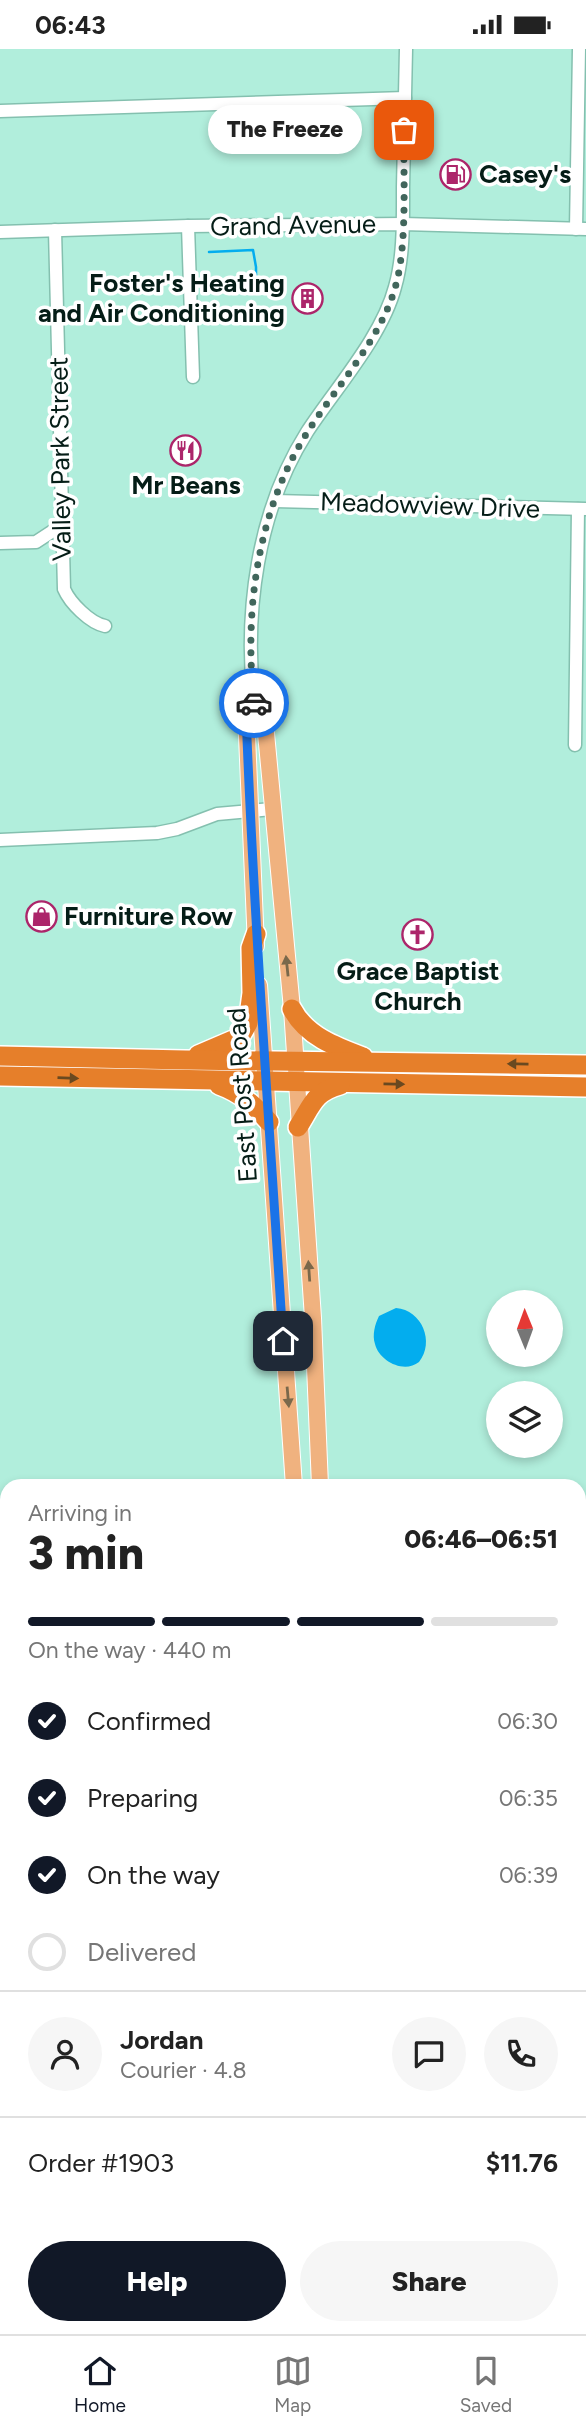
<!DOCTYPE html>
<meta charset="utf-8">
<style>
:root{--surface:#fff;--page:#f6f6f6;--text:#222;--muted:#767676;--line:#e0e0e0;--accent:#111827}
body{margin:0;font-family:Figtree,sans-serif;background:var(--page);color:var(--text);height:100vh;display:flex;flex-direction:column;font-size:26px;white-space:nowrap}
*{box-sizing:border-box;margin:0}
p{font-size:23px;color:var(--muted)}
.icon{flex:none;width:38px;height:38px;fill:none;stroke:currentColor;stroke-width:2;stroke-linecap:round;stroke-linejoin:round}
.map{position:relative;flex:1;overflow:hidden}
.drawer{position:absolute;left:0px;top:1430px;width:586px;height:856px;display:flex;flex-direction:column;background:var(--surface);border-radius:21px 21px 0 0;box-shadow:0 4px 10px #0003}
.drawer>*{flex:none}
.needle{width:46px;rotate:359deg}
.buttons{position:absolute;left:486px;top:1241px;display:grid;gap:14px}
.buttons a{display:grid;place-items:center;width:77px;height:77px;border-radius:50%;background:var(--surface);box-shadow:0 4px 10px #0003;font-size:35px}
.pin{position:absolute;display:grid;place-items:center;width:60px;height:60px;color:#fff;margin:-30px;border-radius:14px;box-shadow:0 4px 10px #0006}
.courier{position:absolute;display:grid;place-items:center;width:70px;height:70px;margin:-35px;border:5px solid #1a73e8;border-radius:50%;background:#fff;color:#222;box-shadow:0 2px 9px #0007}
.bubble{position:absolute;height:49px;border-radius:24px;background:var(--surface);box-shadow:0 4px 10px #0003;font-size:23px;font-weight:800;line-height:49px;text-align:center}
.headline em{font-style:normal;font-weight:800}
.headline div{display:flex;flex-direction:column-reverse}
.headline{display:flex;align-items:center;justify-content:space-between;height:119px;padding:0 28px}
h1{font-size:46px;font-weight:800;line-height:52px}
.bar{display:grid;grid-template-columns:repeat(4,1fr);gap:10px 7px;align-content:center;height:84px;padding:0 28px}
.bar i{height:9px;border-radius:5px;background:var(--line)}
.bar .on{background:var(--accent)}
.bar p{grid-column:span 4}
.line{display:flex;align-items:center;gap:18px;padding:0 28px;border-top:2px solid var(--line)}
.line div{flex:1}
.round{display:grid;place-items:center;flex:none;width:74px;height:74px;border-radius:37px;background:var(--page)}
ol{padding:0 28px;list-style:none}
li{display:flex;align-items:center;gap:21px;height:77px}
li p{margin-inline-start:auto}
li .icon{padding:7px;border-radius:50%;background:var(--accent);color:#fff;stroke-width:4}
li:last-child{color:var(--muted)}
li i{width:38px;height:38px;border:4px solid var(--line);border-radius:50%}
.primary-button{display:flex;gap:14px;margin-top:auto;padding:14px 28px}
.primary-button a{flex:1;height:80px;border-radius:42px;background:var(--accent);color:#fff;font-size:28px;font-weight:800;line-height:80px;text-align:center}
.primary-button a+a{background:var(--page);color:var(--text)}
.status{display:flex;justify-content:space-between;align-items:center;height:49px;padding:0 35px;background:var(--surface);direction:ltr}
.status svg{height:19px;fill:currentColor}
.menu{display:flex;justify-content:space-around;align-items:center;height:98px;border-top:2px solid var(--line);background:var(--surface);font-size:19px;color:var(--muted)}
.menu a{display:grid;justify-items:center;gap:4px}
.menu .on{color:var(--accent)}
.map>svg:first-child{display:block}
</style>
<div class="status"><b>06:43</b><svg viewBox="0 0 49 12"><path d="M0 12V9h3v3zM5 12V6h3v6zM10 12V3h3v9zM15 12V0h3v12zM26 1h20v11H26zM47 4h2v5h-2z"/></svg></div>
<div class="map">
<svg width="586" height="2285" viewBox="0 0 586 2285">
<rect width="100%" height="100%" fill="#b1eedc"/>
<path fill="#ccd780" d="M0 1638 7 1640V1854L0 1860Z"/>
<g fill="#03adee">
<path d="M396 1259C422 1261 435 1293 419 1313 404 1325 379 1312 375 1295 372 1286 375 1275 379 1267Z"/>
<path d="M579 1817 586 1820V1904L579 1911Z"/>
</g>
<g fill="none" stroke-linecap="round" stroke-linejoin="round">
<g stroke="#03adee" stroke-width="2.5">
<path d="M209 203 253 201 256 218V244"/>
<path d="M0 1517 7 1523"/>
</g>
<defs>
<g id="minor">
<path d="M0 62 405 49"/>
<path d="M188 177 193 328"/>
<path d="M576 180 579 0"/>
<path d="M55 181 64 540C70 554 90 574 105 577"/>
<path d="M0 183 188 177 403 175 586 180"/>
<path d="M275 452 586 460"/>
<path d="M0 494 36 493 62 476"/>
<path d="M254 654C244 563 257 462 307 383 335 340 382 288 395 238 404 207 403 171 403 138 404 92 405 46 406 0"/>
<path d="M575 696 578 460"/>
<path d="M0 791 157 784 177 780 217 765 272 760"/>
<path d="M579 1764 586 1765"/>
<path d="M0 2050H7"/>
</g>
<g id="major">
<path d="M256 897 246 664 254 654 264 663 292 960 313 1269 320 1437"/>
<path d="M259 936 294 1437"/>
<path d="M0 2214 7 2225"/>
<path d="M40 2278 44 2285"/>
<path d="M326 2278V2285"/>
</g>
<g id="highway">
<path d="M292 960C306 987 336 998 363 1008"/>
<path d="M198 1006 240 988 248 974 252 944 251 899 256 885"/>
<path d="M0 1007 185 1011 586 1016"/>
<path d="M0 1027 586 1038"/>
<path d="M219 1036C241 1044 254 1056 269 1073"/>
<path d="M298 1078C312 1056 314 1043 340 1036"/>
</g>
</defs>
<use href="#minor" stroke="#84c0af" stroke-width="15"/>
<use href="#major" stroke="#fff" stroke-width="18"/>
<use href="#highway" stroke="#fff" stroke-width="22"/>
<use href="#minor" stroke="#fff" stroke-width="12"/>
<use href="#major" stroke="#f0b27f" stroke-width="16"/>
<use href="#highway" stroke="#e67f2a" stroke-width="19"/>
</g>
<defs><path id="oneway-solid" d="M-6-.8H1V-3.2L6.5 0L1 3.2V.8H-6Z" transform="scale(1.75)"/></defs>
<g fill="#7a684b">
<use href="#oneway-solid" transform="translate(287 917) rotate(-96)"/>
<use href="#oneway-solid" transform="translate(309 1222) rotate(-94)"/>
<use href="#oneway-solid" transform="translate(288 1348) rotate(85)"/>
</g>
<g fill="#6a4920">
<use href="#oneway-solid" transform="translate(518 1015) rotate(-179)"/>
<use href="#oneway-solid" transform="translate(68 1029) rotate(2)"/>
<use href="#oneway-solid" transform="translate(394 1035) rotate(1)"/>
</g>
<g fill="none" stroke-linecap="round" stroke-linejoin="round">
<path stroke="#41665c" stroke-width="7" stroke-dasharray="0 12.6" d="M254 654C244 563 257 462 307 384 336 338 380 291 395 239 408 196 403 127 404 81"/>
<path stroke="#1a73e8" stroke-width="9" d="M254 654 246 664C254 874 270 1083 283 1292"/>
</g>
<defs>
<symbol id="fuel-ring" viewBox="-11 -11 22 22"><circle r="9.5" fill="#fff" stroke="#ac256a" stroke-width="1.5"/><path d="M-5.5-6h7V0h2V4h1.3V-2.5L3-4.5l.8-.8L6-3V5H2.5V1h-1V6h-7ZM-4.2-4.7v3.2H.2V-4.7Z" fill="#ac256a"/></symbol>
<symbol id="building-ring" viewBox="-11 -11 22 22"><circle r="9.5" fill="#fff" stroke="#ac256a" stroke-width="1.5"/><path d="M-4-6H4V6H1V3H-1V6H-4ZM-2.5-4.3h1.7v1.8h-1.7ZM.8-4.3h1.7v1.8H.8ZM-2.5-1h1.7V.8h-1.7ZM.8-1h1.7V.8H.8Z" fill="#ac256a"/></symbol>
<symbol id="restaurant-ring" viewBox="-11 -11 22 22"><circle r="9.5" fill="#fff" stroke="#ac256a" stroke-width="1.5"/><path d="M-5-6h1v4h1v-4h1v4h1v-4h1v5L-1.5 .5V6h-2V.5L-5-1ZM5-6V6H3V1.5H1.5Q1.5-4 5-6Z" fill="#ac256a"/></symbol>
<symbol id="shop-ring" viewBox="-11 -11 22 22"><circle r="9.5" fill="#fff" stroke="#ac256a" stroke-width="1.5"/><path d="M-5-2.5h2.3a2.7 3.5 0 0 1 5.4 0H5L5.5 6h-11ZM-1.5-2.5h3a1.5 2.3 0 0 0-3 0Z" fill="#ac256a"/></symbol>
<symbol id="church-ring" viewBox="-11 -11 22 22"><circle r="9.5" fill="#fff" stroke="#ac256a" stroke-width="1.5"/><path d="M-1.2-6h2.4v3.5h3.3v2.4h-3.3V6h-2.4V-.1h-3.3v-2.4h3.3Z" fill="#ac256a"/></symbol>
</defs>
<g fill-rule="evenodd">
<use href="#fuel-ring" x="438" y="108" width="35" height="35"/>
<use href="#building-ring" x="290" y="232" width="35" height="35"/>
<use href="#restaurant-ring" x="168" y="384" width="35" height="35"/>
<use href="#shop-ring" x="24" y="850" width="35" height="35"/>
<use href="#church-ring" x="400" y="868" width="35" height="35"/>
</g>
<g text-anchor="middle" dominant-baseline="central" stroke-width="7" stroke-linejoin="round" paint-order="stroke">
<g font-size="26" font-weight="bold" fill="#051d17" stroke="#fff" text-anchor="start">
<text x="479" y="125">Casey's</text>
<text x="285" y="234" text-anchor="end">Foster's Heating<tspan x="285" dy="30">and Air Conditioning</tspan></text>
<text x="186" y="436" text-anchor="middle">Mr Beans</text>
<text x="64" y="867">Furniture Row</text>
<text x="418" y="922" text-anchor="middle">Grace Baptist<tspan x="418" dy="30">Church</tspan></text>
</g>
<g font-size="26" fill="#051d17" stroke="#fff">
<text transform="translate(293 176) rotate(-1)">Grand Avenue</text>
<text transform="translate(60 410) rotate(-91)">Valley Park Street</text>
<text transform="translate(430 456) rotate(2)">Meadowview Drive</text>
<text transform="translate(242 1046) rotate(-94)">East Post Road</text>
</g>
</g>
</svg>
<div class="buttons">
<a><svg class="needle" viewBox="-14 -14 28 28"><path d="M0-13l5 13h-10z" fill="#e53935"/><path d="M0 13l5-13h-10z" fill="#767676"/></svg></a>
<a><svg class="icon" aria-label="layers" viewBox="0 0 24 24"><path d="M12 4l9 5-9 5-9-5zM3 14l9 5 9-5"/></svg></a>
</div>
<div class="pin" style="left:404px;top:81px;background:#ea580c"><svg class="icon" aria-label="bag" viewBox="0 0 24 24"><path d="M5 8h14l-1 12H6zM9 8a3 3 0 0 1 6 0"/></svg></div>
<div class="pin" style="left:283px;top:1292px;background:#1f2937"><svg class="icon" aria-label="home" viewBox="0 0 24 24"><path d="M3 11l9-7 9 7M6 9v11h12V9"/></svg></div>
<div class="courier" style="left:254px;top:654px"><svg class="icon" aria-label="car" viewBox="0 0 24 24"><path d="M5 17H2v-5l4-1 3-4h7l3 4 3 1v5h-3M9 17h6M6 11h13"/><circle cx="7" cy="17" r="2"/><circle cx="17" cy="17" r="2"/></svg></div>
<div class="bubble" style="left:208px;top:56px;width:154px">The Freeze</div>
<section class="drawer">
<div class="headline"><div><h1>3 min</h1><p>Arriving in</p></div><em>06:46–06:51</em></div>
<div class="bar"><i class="on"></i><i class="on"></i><i class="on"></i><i></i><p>On the way · 440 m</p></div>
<ol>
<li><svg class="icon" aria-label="check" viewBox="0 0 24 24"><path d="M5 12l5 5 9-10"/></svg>Confirmed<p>06:30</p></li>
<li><svg class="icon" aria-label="check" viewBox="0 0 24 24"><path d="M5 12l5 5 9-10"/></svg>Preparing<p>06:35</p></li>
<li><svg class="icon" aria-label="check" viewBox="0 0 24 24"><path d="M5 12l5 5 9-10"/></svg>On the way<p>06:39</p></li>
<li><i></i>Delivered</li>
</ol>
<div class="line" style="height:126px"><a class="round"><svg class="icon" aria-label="person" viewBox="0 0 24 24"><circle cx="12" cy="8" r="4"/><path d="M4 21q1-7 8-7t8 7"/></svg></a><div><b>Jordan</b><p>Courier · 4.8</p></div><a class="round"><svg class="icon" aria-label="chat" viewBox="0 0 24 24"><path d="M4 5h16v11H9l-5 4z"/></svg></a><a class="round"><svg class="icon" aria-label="phone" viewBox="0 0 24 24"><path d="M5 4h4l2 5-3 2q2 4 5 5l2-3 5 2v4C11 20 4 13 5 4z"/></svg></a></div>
<div class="line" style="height:91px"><div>Order #1903</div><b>$11.76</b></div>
<div class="primary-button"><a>Help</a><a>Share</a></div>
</section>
</div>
<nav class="menu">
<a class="on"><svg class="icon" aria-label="home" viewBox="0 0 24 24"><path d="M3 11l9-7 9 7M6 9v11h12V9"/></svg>Home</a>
<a><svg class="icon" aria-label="map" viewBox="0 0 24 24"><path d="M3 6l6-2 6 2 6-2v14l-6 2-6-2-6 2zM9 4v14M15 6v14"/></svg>Map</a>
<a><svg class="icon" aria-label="saved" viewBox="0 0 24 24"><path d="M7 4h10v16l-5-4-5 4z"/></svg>Saved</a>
</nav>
